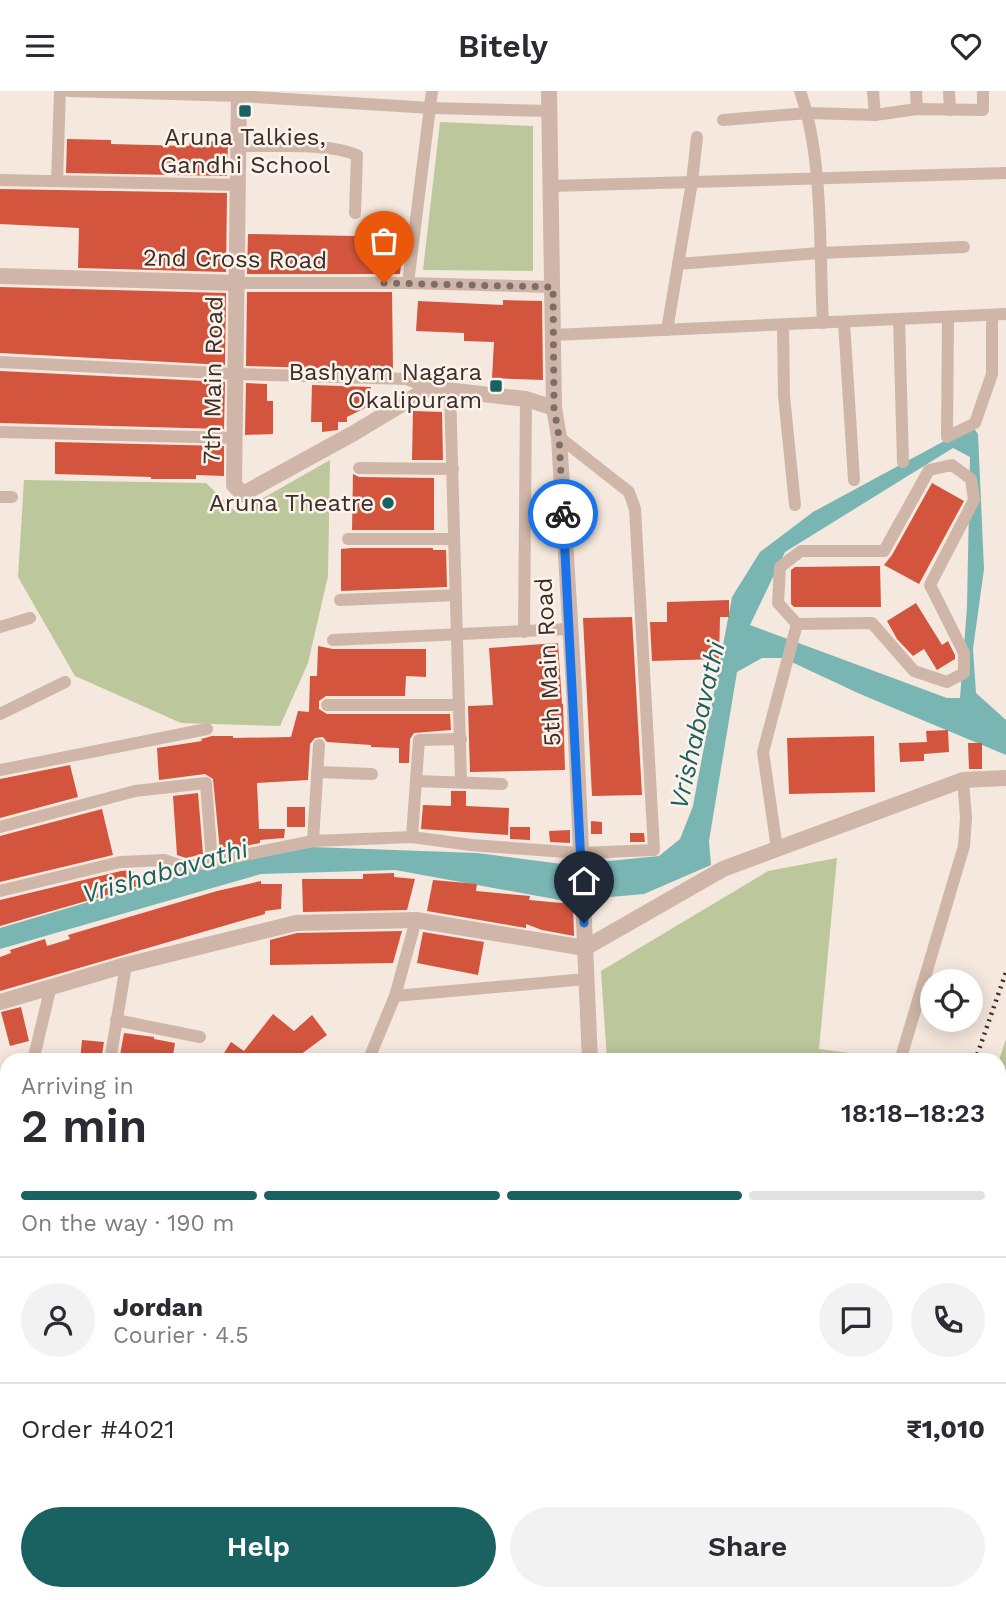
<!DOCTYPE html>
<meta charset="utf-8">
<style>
:root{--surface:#fff;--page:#f2f2f3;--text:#2b2b33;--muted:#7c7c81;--line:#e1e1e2;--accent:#196261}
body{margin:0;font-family:"Work Sans",sans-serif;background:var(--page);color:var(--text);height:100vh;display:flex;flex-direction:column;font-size:26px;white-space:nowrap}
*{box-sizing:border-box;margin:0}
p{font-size:23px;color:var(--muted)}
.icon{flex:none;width:38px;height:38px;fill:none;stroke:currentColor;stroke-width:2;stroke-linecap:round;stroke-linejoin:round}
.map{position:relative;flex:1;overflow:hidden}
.sheet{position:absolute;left:0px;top:962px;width:1006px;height:548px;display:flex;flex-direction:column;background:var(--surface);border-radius:21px 21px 0 0;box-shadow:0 4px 18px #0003}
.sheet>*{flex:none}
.buttons{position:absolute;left:920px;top:878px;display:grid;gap:14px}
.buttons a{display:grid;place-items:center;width:63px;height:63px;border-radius:50%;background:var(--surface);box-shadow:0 4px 18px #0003;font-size:35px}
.pin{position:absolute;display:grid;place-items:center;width:60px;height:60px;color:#fff;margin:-72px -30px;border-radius:50% 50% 50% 0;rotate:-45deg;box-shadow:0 0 7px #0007}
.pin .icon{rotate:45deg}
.courier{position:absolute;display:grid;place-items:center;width:70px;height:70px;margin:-35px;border:5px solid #1a73e8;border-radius:50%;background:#fff;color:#222;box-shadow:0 2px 9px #0007}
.summary em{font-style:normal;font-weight:600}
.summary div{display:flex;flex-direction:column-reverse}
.summary{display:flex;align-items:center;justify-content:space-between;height:119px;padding:0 21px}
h1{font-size:46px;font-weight:600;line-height:52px}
.bar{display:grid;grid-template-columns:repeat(4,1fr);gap:10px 7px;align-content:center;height:84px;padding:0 21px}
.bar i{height:9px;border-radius:5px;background:var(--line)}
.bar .current{background:var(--accent)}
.bar p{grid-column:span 4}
.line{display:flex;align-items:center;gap:18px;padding:0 21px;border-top:2px solid var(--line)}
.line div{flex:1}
.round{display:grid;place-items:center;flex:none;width:74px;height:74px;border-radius:37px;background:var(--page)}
.action{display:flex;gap:14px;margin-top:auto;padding:14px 21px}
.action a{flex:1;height:80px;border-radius:42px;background:var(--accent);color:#fff;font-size:28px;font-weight:600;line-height:80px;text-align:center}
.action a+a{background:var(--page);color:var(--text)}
header{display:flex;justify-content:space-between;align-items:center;height:91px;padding:0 21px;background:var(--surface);font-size:32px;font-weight:600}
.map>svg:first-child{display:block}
</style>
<header><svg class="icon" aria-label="menu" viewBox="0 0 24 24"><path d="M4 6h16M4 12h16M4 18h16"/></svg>Bitely<svg class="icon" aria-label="heart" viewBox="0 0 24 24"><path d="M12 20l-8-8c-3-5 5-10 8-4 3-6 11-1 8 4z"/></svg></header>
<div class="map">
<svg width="1006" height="1509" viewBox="0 0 1006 1509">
<rect width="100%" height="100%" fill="#f5e8de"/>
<g fill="#bcc79b">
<path d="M440 31 533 35V180L423 179Z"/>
<path d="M330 369 328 485 308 572 280 635 181 632 75 585 18 486 24 389 206 392 237 422Z"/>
<path d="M837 767 819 958 887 967 886 969H607L601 880 768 780Z"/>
<path d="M1006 948V1130L999 1131V969Z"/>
<path d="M999 1165 1006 1166V1354L999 1349Z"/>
</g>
<path fill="#79b6b3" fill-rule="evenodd" d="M972 335 978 343 984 478 973 558 976 602 1006 629V664L860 603 783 567H762L737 581 709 750 711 774 644 803 565 810 395 779 261 783 0 858V837L194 780 312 756 477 762 569 774 659 765 680 748 693 715 732 506 760 461 813 421ZM953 357 970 366 967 516 960 607H947L750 534 785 461Z"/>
<g fill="#d3553e">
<path d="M67 48 111 49V53L189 55 190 50 228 51 227 85 66 82Z"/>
<path d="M0 98 227 102 226 181 78 177 79 137 0 133Z"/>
<path d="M248 143 404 146 400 183H247Z"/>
<path d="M0 196 226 202 225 274 0 262Z"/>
<path d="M247 201H392L393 279 246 275Z"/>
<path d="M503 209 542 210 543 289 492 287 494 251 464 250V242L416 240 418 210 503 214Z"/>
<path d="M0 280 225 291 224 338 0 332Z"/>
<path d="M246 292 267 293V310H273V343L245 344Z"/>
<path d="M312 294 371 296 369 315 347 326V331H338V339L322 341V331H311Z"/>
<path d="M413 320 442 321 443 369H412Z"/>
<path d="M55 351 224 355V385L196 384V388H151V386L55 383Z"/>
<path d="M353 383 359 386 434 387V439H352Z"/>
<path d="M932 392 964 410 919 493 884 474 892 464Z"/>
<path d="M352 457H433V459H446L447 496 341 500V458Z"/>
<path d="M880 475 881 516H794L791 513V479L795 476Z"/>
<path d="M729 509V526H720L719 568 652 570 650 531H667V511Z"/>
<path d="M916 512 942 554 948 550 955 564V568L937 579 924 558 913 565 897 548 887 530Z"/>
<path d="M632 526 642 704 592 705 583 527Z"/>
<path d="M558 552 562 613H563L565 679 470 681 468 615 493 614 489 557Z"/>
<path d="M318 555 333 558H426V586L406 585 405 605H326L319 610V618L327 623H450L451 639 414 642 410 648 409 672H399V657L371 656V654L327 651 323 646 315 647 310 653 308 689 257 692 259 738H285L284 747 260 749V752L220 760 213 688 205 683 159 689 157 657 202 650 201 648 212 645H233V647L291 646 298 620 309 621 310 585H317Z"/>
<path d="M948 639 949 661 924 663V670L900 671 899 652 927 651 926 640Z"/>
<path d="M874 645 875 701 789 703 787 647Z"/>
<path d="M968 652H982V678H969Z"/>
<path d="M70 674 78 706 0 727V688Z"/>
<path d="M451 700H466V715L509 717 508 744 421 738 423 714 451 715Z"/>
<path d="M198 702 203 763 186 767 177 764 173 705Z"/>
<rect x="287" y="716" width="18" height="20"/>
<path d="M102 718 113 764 0 791V745Z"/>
<path d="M591 730 602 731V743H591Z"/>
<path d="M510 736H530V749L510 748Z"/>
<path d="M570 739V752L550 751 549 740Z"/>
<path d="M630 742H644L645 751H630Z"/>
<path d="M133 779 138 795 0 835V809L121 780Z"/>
<path d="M394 782V786L415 788 407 819 303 821 302 788H363V783Z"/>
<path d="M433 789 477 793 476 800 530 805 529 809 573 813 574 845 542 839 526 833V837L427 820Z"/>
<path d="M261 790V793H282L281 818 265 820V823L0 900V866L11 862 10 859 45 848 47 855 70 848 68 844 217 800Z"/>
<path d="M402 840 393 872 270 874V849L297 842Z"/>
<path d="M423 841 484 851 478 884 417 872Z"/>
<path d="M21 916 29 950 10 955 1 921Z"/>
<path d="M273 923 294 940 312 924 327 944 292 970H219L231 951 244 960Z"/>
<path d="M124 942 154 946V948L175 952 172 970H119Z"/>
<path d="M82 949 104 951 101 970H80Z"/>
</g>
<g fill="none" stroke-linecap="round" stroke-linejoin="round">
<g stroke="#cfb6a8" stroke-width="12">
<path d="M69 0 239 5 431 17 549 20"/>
<path d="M800 0C824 68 819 159 823 232"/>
<path d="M873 0 875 24"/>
<path d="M916 0 917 18"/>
<path d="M949 0 950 19"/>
<path d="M723 29 808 22 875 24 917 18 983 19V0"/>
<path d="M240 55C275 56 326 51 357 64L355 122"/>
<path d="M0 89 239 94"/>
<path d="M57 90 60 0"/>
<path d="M551 95 1006 82"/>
<path d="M678 173 820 162 964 156"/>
<path d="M238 192H408L553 196"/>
<path d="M408 192 432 0"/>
<path d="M948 226 947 346 975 332 992 283V224"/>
<path d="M899 228 903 371"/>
<path d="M844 231 854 389"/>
<path d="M783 234 784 305 795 414"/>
<path d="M667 239 692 91 697 46"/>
<path d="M554 244 1006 223"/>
<path d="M0 271 236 283 406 288 429 297"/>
<path d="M450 300 461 690"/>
<path d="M0 341 235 347"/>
<path d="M359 377 453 378"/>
<path d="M0 406H12"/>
<path d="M348 448H454"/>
<path d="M340 509 456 504"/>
<path d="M0 536 30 527"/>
<path d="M524 541 526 308"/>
<path d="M333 549 569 538"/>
<path d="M327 614H459"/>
<path d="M0 623 65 591"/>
<path d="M0 679 207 638"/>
<path d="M317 681 372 683"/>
<path d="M416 690 419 649 461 648"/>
<path d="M0 736 135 700 206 692 212 771"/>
<path d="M412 746 416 690 502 693"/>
<path d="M313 750 319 654"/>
<path d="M777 758 763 661 797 533 872 532 914 580 947 591 964 582V562L930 494 974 409 971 388 952 374 929 379 884 460H801L780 476 778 512 797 533"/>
<path d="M0 800 120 771 164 769 185 776 313 750 412 746 471 754 580 762 654 759 635 418 629 401 559 346"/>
<path d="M395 905 586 888"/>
<path d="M116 929 200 946"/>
<path d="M33 970 51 895"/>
<path d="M110 970 126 874"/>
<path d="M368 970 395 905 416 829"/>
<path d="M900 970 964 755 966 727 963 689"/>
<path d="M0 1099 7 1072"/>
<path d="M0 1138 7 1139"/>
<path d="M0 1367 7 1368"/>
<path d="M259 1503V1509"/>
<path d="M607 1503V1509"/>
</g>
<g stroke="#cfb6a8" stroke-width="16">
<path d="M239 0 234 394 243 403 354 342 429 297 526 308 554 317"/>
<path d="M549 0 554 317 559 346 574 599 590 970"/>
<path d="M0 185 238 192"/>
<path d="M0 911 126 874 296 832 416 829 585 857 723 778 963 689 1006 687"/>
</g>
<path stroke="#a48478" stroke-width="18" d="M0 1508 5 1509"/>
<g stroke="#7f6258" stroke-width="18">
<path d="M999 1156H1006"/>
<path d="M999 1364 1006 1369"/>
<path d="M999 1388 1006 1393"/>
<path d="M999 1413 1006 1418"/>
<path d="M999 1452 1006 1459"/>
<path d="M999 1493 1006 1502"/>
<path d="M866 1503 867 1509"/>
<path d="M337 1509 354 1503"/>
<path d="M421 1509 439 1503"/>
<path d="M847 1509 848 1503"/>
</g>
<g stroke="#3b2d29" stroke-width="4.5" stroke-dasharray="2 5" stroke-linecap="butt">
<path d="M975 970 1006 881"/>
<path d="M806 1509 808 1503"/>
</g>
</g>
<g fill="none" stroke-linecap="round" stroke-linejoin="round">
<path stroke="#7c6e68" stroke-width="7" stroke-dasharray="0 12.6" d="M384 192 553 196 554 317 559 346 563 423"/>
<path stroke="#1a73e8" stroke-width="9" d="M563 423 584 832"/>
</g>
<g fill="#196261" stroke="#fcf3eb" stroke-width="2.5">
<rect x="238" y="13" width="14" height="14" rx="3.5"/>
<rect x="489" y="288" width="14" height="14" rx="3.5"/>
<circle cx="388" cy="412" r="7"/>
</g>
<g text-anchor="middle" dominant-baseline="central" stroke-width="5" stroke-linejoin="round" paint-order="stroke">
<g font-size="24" fill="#3b2d29" stroke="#fcf3eb" text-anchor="end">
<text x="245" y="46" text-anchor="middle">Aruna Talkies,<tspan x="245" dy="28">Gandhi School</tspan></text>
<text x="482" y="281">Bashyam Nagara<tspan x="482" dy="28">Okalipuram</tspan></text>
<text x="374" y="412">Aruna Theatre</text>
</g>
<g font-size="24" fill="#3b2d29" stroke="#fcf3eb">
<text transform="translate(235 168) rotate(1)">2nd Cross Road</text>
<text transform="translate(213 289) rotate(-89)">7th Main Road</text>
<text transform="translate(548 571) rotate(-93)">5th Main Road</text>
</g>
<g font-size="26" font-style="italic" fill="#196261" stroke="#fcf3eb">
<text transform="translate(697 634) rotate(-77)">Vrishabavathi</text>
<text transform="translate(165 780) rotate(-16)">Vrishabavathi</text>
</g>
</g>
</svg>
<div class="buttons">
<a><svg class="icon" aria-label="locate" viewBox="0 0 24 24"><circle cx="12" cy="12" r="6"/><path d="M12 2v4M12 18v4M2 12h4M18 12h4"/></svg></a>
</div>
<div class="pin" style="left:384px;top:192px;background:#ea580c"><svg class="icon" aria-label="bag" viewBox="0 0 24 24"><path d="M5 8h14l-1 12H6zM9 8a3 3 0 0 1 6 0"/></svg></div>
<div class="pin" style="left:584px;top:832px;background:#1f2937"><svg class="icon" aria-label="home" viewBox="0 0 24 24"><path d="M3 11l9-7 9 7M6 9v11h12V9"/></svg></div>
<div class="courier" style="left:563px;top:423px"><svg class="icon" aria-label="bike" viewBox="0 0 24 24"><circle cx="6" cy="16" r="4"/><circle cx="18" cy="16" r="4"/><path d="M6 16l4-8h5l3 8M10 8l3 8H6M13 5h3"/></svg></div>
<section class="sheet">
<div class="summary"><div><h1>2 min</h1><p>Arriving in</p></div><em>18:18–18:23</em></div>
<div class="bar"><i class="current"></i><i class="current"></i><i class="current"></i><i></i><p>On the way · 190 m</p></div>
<div class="line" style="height:126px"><a class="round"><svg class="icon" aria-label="person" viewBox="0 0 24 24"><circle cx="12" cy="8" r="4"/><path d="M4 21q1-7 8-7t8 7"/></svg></a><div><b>Jordan</b><p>Courier · 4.5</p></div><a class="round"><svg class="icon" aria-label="chat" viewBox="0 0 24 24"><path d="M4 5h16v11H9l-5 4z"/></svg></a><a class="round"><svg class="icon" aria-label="phone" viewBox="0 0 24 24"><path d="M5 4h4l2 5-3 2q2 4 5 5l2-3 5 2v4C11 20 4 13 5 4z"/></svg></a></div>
<div class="line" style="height:91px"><div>Order #4021</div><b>₹1,010</b></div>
<div class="action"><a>Help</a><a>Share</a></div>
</section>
</div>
